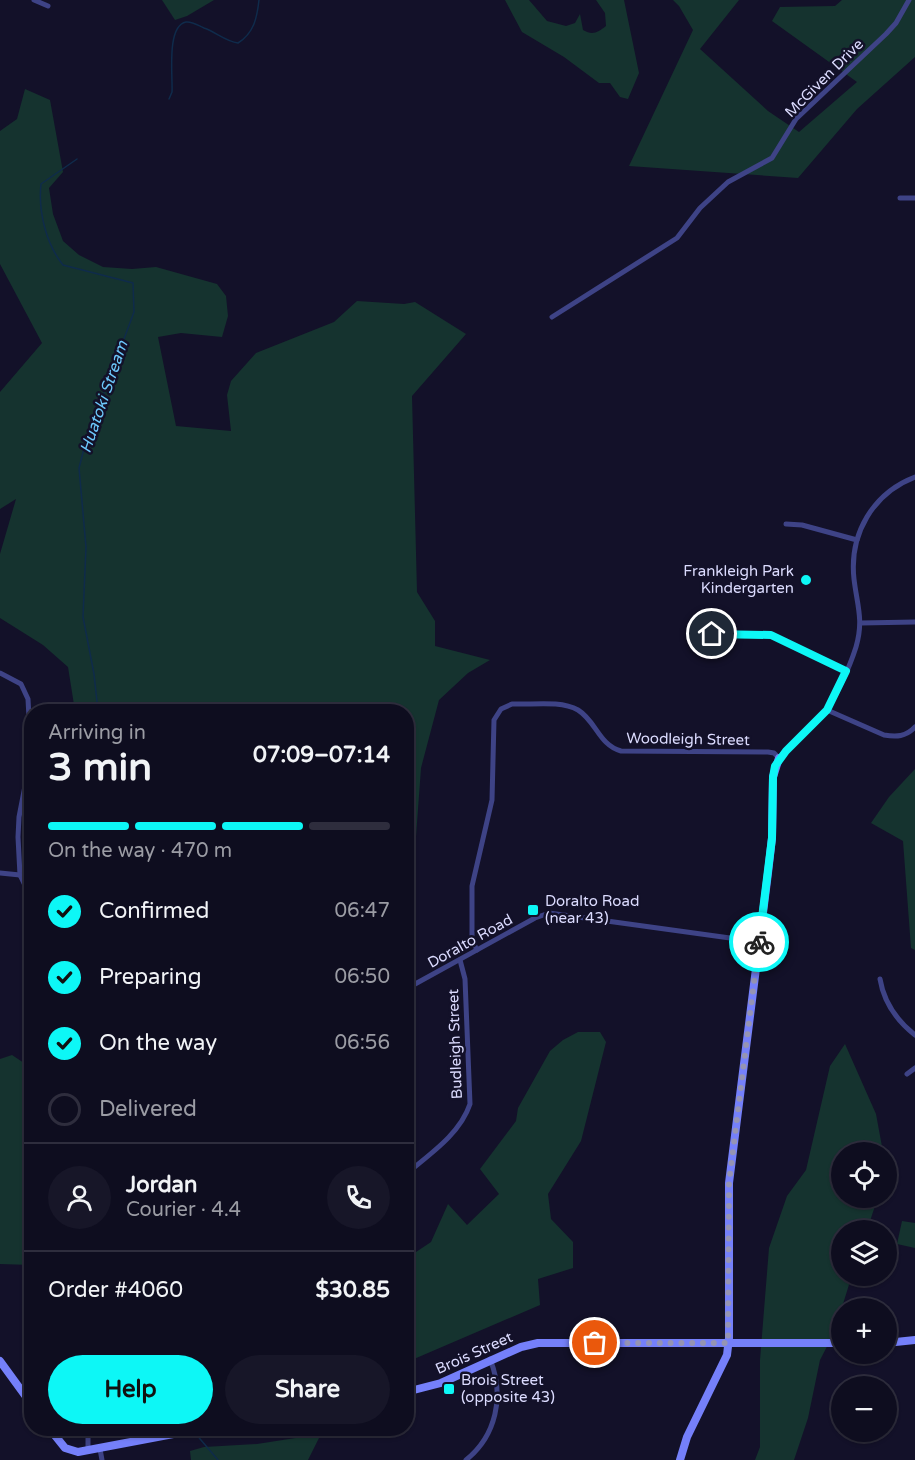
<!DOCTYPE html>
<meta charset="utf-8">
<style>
:root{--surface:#0e0d1f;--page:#171628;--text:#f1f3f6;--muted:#9b9ca4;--line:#2e2d3d;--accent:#0df7f6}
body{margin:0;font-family:"Varela Round",sans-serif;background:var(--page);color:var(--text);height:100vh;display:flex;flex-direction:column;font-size:22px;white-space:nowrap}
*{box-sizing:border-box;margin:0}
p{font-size:20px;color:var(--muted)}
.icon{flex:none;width:33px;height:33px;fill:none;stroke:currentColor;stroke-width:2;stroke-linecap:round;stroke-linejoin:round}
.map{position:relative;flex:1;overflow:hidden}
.panel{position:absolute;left:24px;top:704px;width:390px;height:732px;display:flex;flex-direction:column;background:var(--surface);border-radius:24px;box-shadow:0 2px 4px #0004,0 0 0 2px var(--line)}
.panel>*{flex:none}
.fabs{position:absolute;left:831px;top:1142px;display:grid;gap:12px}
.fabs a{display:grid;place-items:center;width:66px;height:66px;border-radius:50%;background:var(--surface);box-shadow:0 2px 4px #0004,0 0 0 2px var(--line);font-size:30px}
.pin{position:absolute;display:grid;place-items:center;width:51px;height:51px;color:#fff;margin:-26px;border:3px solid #fff;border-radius:50%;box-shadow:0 2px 6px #0007}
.courier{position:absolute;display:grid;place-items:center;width:60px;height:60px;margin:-30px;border:4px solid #0df7f6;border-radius:50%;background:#fff;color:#222;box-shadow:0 2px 8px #0007}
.head em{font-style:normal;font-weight:700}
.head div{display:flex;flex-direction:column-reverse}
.head{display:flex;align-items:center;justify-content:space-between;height:102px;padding:0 24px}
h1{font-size:39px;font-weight:700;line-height:45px}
.bar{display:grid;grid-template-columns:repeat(4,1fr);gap:9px 6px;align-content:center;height:72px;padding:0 24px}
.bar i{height:8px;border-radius:4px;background:var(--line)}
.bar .active{background:var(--accent)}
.bar p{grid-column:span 4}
.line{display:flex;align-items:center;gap:15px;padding:0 24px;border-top:2px solid var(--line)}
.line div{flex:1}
.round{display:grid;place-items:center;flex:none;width:63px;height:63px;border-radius:32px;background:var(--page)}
ol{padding:0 24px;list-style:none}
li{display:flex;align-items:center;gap:18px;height:66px}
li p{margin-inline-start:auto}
li .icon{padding:6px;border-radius:50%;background:var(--accent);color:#111;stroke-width:4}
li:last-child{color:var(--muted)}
li i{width:33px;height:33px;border:3px solid var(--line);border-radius:50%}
.action{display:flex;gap:12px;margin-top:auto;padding:12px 24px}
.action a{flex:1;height:69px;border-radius:36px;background:var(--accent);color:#111;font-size:24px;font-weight:700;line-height:69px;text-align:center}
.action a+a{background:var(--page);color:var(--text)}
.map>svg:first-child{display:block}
</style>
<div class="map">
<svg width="915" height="1460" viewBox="0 0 915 1460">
<rect width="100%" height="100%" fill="#131129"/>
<g fill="#15332f">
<path d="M162 0H214L187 16 175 20Z"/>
<path d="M505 0H529L547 21 566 26 575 23 580 14 583 30C593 36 598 32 606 26L605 13 596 0H624L639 73 628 99 620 97 610 83H599L564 57 522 32Z"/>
<path d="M673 0H739L700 49 768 111 799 132 857 82 772 21 780 7 835 6 842 0H915V57L857 109 798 178 629 166 693 30 679 6Z"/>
<path d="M25 89 50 100 63 172 49 188 53 214 63 241 79 255 103 267 132 269 156 267 217 284 226 296 228 316 222 337 181 333 158 337 176 426 231 431 227 395 231 381 256 353 334 322 357 301 404 304 415 302 466 334 412 396 417 592 435 621V646L490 660 468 673 439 700 421 768 414 864 406 863V711H134L129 709 126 711H75L68 667 43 645 0 618V554L16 499 0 509V392L42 343 0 264V131L17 119Z"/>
<path d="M915 769V950L911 948 903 841 871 823 889 797Z"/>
<path d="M578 1032H600L606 1042 581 1141 548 1194 551 1219 573 1242V1268L538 1279 540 1305 407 1362V1258L431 1242 448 1204 467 1225 499 1194 480 1169 516 1121 518 1108 550 1051 563 1040Z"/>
<path d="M845 1044 876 1114 883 1152H842V1197H878L867 1230H842V1275H852L834 1333 820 1360 808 1418 794 1460H755L760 1447V1360L769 1248 787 1196 806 1170 830 1066Z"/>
<path d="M12 1055 27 1065 31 1064V1265L0 1264V1059Z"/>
<path d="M902 1221 915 1223V1248L897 1244Z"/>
<path d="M321 1434 308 1460H191L190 1451 204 1447 257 1444Z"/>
</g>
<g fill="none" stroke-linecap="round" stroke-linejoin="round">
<g stroke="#0f2b4b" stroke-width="1.5">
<path d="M169 99 172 92C173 77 166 26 186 22 192 21 199 26 204 28 216 32 225 41 238 43 254 33 257 18 259 0"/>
<path d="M77 159 41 184C38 211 46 244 63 265L133 283 134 312 86 441 79 468 86 547 83 617 94 674 98 711"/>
<path d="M195 1433 218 1460"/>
</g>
<g stroke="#3e4386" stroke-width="5">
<path d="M34 0 48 6"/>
<path d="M900 198H915"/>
<path d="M552 317 677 238 700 208 728 182 772 158 796 119 886 34 896 23 909 0"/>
<path d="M786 524 802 525 857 540"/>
<path d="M861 623 915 622"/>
<path d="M712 634 771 635 846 671"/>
<path d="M0 673 21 684 28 699 31 755 19 817 18 837 20 875 32 900"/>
<path d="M827 710 884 735C896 737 906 737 915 727"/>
<path d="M0 873 20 875"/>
<path d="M477 950 472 940V886L492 800 494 720 501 709 512 704C532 705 560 700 578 710 596 721 599 745 621 751L768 752 774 753 779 758C792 743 809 731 822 716 835 701 850 666 856 647 864 620 857 605 854 579 849 534 873 493 915 477"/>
<path d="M880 979C884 1003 896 1020 915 1035"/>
<path d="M406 989 535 918 549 913 759 942"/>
<path d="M907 1074 915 1068"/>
<path d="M406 1174C430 1154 460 1134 470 1104L465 979 460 960"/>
<path d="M100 1449 102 1460"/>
<path d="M88 1451V1428"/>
<path d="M466 1460C496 1436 505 1396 490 1359"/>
</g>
<g stroke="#7580fa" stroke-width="8">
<path d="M886 1343 915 1340"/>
<path d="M0 1361 32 1405"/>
<path d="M406 1392 441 1383 521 1347 538 1343H842"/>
<path d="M49 1428 65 1448 78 1452 205 1428"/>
<path d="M680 1460 687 1437 727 1355 729 1338V1183L768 873 772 838 773 777 779 758"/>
</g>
</g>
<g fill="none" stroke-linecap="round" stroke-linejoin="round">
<path stroke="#9594b3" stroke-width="6" stroke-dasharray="0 10.8" d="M595 1343H728L729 1183 759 942"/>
<path stroke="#0df7f6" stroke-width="8" d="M712 634 771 635 846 671 827 710 786 751 775 766 773 777 772 838 759 942"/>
</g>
<g fill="#0df7f6" stroke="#131129" stroke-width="2">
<circle cx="806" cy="580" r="6"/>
<rect x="527" y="904" width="12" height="12" rx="3"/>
<rect x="443" y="1383" width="12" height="12" rx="3"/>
</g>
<g text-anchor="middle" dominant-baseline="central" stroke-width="5" stroke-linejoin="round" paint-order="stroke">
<g font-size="15" fill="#dbdbfe" stroke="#131129">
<text transform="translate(824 78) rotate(-45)">McGiven Drive</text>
<text transform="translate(688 739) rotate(1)">Woodleigh Street</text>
<text transform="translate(470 941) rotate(-29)">Doralto Road</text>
<text transform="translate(455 1044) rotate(-92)">Budleigh Street</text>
<text transform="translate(474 1353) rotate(-24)">Brois Street</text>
</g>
<g font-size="15" fill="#dbdbfe" stroke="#131129" text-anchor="start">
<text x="794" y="571" text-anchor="end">Frankleigh Park<tspan x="794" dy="17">Kindergarten</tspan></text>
<text x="545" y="901">Doralto Road<tspan x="545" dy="17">(near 43)</tspan></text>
<text x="461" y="1380">Brois Street<tspan x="461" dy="17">(opposite 43)</tspan></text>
</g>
<g font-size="16" font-style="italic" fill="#6cc7fa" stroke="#131129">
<text transform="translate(104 397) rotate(-71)">Huatoki Stream</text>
</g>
</g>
</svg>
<div class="fabs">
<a><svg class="icon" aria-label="locate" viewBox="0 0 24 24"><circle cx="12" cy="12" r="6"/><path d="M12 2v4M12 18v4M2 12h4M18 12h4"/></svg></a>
<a><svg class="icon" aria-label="layers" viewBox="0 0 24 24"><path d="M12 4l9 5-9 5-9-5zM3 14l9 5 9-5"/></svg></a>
<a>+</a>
<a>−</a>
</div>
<div class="pin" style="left:595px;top:1343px;background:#ea580c"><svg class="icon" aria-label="bag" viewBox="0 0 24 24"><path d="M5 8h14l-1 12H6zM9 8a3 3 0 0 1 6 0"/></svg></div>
<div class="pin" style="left:712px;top:634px;background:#1f2937"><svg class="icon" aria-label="home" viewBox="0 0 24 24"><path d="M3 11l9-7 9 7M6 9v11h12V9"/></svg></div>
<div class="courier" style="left:759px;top:942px"><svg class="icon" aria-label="bike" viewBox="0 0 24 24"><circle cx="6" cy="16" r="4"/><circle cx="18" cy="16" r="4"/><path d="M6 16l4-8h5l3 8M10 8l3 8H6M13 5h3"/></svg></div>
<section class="panel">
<div class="head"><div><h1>3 min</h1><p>Arriving in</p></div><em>07:09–07:14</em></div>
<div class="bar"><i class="active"></i><i class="active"></i><i class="active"></i><i></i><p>On the way · 470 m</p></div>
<ol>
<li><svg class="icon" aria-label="check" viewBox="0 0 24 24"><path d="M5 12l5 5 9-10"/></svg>Confirmed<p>06:47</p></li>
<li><svg class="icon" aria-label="check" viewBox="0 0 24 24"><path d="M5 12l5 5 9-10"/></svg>Preparing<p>06:50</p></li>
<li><svg class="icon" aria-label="check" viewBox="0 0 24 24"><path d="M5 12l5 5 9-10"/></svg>On the way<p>06:56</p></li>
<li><i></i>Delivered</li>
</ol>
<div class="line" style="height:108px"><a class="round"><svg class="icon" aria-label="person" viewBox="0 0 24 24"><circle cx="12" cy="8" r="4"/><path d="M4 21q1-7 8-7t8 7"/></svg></a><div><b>Jordan</b><p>Courier · 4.4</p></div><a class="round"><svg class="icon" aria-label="phone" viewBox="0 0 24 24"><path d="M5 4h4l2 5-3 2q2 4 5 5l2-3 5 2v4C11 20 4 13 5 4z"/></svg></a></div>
<div class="line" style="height:78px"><div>Order #4060</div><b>$30.85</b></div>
<div class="action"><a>Help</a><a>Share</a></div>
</section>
</div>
